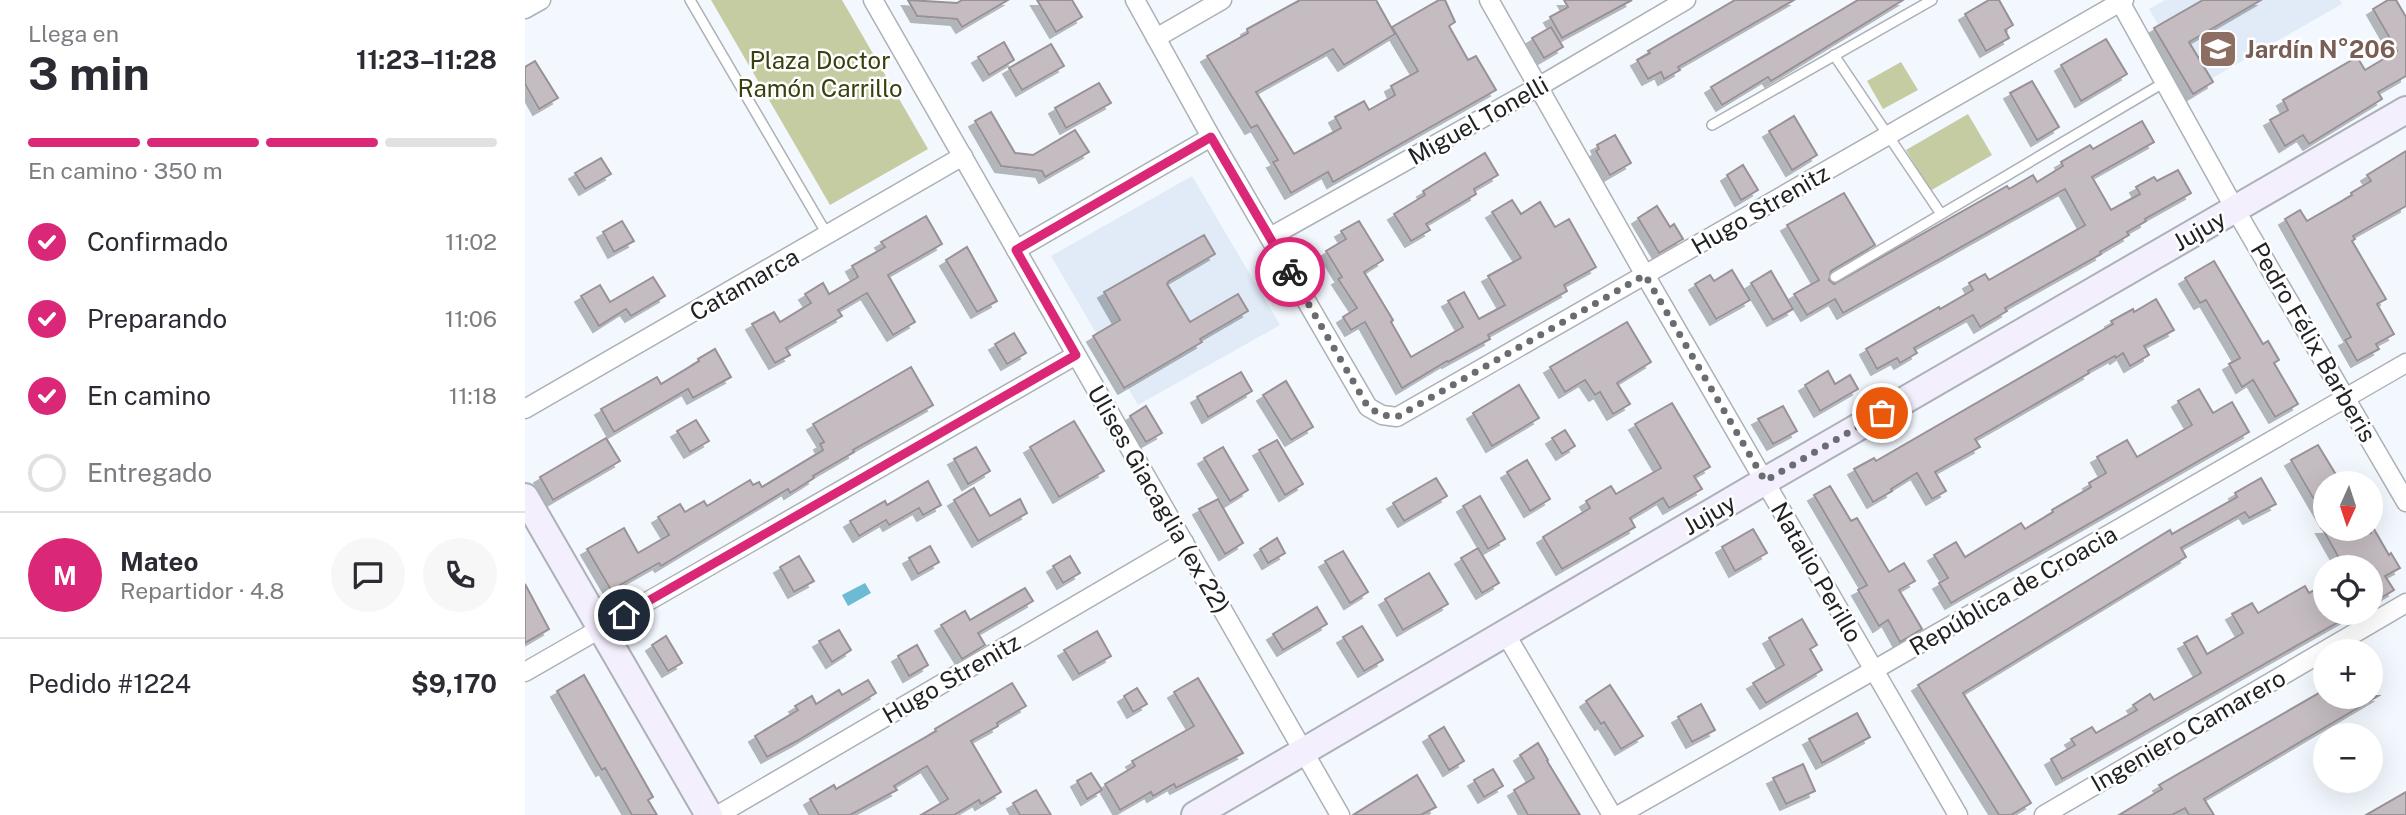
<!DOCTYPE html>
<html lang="es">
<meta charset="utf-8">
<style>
:root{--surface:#fff;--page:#f7f7f7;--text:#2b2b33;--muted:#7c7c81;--line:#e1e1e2;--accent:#db2777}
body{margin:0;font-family:"Public Sans",sans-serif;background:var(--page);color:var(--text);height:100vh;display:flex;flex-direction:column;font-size:26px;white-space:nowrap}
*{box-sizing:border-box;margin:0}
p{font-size:23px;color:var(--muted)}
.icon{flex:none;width:38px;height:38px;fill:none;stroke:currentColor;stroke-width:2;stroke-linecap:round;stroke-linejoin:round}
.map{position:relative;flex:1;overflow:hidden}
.sheet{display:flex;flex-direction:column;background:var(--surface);width:525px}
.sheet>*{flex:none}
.needle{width:46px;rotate:183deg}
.controls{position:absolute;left:1788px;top:471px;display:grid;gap:14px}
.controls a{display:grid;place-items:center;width:70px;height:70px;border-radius:50%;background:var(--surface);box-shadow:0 7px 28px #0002;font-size:35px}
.pin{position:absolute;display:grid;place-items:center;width:60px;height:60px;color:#fff;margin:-30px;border:4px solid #fff;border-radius:50%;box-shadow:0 2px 7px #0007}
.courier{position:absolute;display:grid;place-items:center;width:70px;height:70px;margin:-35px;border:5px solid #db2777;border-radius:50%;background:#fff;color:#222;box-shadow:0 2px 9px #0007}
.head em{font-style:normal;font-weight:700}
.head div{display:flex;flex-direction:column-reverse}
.head{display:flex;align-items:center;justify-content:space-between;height:119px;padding:0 28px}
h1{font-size:46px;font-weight:700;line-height:52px}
.bar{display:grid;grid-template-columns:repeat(4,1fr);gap:10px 7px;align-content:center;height:84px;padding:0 28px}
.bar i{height:9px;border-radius:5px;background:var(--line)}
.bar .current{background:var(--accent)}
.bar p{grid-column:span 4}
.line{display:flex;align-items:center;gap:18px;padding:0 28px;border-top:2px solid var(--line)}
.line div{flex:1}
.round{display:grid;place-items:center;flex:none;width:74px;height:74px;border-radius:37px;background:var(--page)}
ol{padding:0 28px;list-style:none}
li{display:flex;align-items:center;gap:21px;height:77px}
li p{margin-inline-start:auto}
li .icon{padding:7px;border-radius:50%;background:var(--accent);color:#fff;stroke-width:4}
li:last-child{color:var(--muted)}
li i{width:38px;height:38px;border:4px solid var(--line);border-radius:50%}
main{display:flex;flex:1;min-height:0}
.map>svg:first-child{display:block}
</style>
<main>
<section class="sheet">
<div class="head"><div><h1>3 min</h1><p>Llega en</p></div><em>11:23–11:28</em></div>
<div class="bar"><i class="current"></i><i class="current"></i><i class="current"></i><i></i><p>En camino · 350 m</p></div>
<ol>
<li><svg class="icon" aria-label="check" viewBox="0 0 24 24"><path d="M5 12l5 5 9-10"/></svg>Confirmado<p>11:02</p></li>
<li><svg class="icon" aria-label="check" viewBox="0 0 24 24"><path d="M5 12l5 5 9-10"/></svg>Preparando<p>11:06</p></li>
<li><svg class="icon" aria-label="check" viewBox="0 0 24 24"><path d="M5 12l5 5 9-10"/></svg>En camino<p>11:18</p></li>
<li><i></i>Entregado</li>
</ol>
<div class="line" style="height:126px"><b class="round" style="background:var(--accent);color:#fff">M</b><div><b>Mateo</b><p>Repartidor · 4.8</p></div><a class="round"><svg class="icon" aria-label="chat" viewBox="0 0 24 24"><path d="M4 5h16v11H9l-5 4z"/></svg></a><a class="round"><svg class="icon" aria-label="phone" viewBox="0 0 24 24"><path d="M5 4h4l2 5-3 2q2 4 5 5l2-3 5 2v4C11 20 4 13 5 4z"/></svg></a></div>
<div class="line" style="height:91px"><div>Pedido #1224</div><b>$9,170</b></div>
</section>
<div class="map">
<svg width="1881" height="815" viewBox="0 0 1881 815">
<defs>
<filter id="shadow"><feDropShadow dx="-6" dy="6" stdDeviation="0" flood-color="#0004"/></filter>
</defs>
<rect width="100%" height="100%" fill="#f3f8ff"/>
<g fill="#e0ebf7">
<path d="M1640 0H1815L1817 4 1670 88 1624 9Z"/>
<path d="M667 176 755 325 613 405 526 256Z"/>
</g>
<g fill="#c5cca2">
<path d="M186 0H317L403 149 305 205Z"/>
<path d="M1376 62 1393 90 1358 109 1342 81Z"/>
<path d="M1443 114 1467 155 1405 191 1381 150Z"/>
</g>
<path fill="#6cbad3" d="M340 583 346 593 323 606 317 595Z"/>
<g fill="#c4bcc1" stroke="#989196" stroke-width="2" filter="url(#shadow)">
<path d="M383 0 432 3 437 0H483L437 27 432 19 392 16Z"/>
<path d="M512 0H547L557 17 531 32Z"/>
<path d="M775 0H851L870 34 819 65 808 49 731 92 769 154 816 128 810 117 839 101 844 110 870 95 866 86 893 71 867 27 914 0H920L930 22 924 26 943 60 951 56 971 90 808 182 803 172 766 193 748 162 753 160 732 125 726 128 682 56 723 33 722 29Z"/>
<path d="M1039 0H1107L1037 38 1025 17 1043 7Z"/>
<path d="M1210 0H1269L1153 67 1155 70 1139 79 1136 72 1123 79 1112 60 1125 53 1123 51Z"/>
<path d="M1333 0H1378L1246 81 1243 77 1197 105 1186 87Z"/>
<path d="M1464 0H1474L1488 25 1480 30 1484 38 1461 51 1440 14Z"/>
<path d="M1678 0H1736L1664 42 1688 82 1668 94 1629 28Z"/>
<path d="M1863 0H1871L1881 17V76L1853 92 1857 99 1784 144 1778 135 1760 146 1745 120 1763 110 1758 100 1832 57 1840 70 1872 51 1848 9Z"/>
<path d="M1026 27 1038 47 1019 58 1007 38Z"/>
<path d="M1581 39 1602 74 1556 101 1536 65Z"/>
<path d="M479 42 489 60 464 75 453 57Z"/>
<path d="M526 44 539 66 497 90 484 68Z"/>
<path d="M10 61 33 98 14 109 0 84V67Z"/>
<path d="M1507 81 1534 127 1512 140 1485 93Z"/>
<path d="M574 83 586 103 541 128 530 108Z"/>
<path d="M466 112 490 153 508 155 550 130 564 152 520 177 517 171 476 166 450 121Z"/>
<path d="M1269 116 1292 155 1267 170 1244 131Z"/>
<path d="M1617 121 1629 142 1567 177 1586 210 1615 194 1611 187 1629 177 1632 181 1653 170 1666 193 1620 219 1621 221 1602 232 1604 235 1575 252 1576 254 1480 308 1482 311 1455 327 1448 315 1389 348 1392 353 1375 363 1372 358 1352 369 1341 349 1414 307 1415 309 1448 290 1444 283 1460 274 1464 280 1560 225 1540 189 1318 313 1310 299 1282 315 1269 294 1294 280 1262 225 1319 193 1350 245 1306 271 1304 280 1309 284 1482 186 1484 189 1508 175 1512 182 1538 166 1536 162 1565 145 1568 149Z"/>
<path d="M1090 135 1106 163 1085 175 1071 151 1074 149 1072 145Z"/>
<path d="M1881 151V206L1828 236 1830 239 1827 241 1861 299 1852 304 1869 334 1851 344 1854 349 1832 361 1820 340 1826 337 1760 219 1775 210 1782 221 1827 195 1826 193 1846 181 1842 175Z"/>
<path d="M960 153 973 175 949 189 951 194 901 224 905 230 886 241 869 214 900 195 898 191Z"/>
<path d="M76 158 86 174 60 189 50 173Z"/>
<path d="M1218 165 1233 190 1216 200 1202 175Z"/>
<path d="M987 200 996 214 1015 202 1030 227 1044 219 1071 267 1039 285 1042 291 963 335 965 339 923 362 922 361 877 388 840 322 826 330 818 317 832 308 813 279 817 277 801 251 821 239 816 231 834 221 858 260 839 272 868 320 866 322 886 357 938 327 923 301 939 292 954 319 980 305 963 276 996 258 967 212Z"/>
<path d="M1132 206 1145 227 1149 224 1158 239 1134 253 1113 218Z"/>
<path d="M401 216 417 244 363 275 390 322 368 335 342 293 313 310 317 316 261 348 265 355 250 363 227 324 249 312 255 322 286 303 280 294 298 283 304 294 333 277 327 266 360 247 356 242Z"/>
<path d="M97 221 109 241 89 252 78 232Z"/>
<path d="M679 235 690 254 644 281 642 284 665 322 713 294 723 311 675 339 677 342 599 388 568 336 595 320 579 292Z"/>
<path d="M442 247 472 301 452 312 421 260Z"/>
<path d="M1689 261 1738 344 1743 341 1754 360 1749 363 1773 404 1750 417 1728 380 1717 387 1704 364 1715 358 1681 300 1675 303 1660 278Z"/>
<path d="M1207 270 1225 300 1191 319 1170 284 1185 275 1189 281Z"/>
<path d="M1246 271 1268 309 1248 320 1226 283Z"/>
<path d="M128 277 140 296 106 316 101 309 74 326 56 296 75 285 85 302Z"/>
<path d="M1631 299 1649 330 1619 346 1624 355 1605 366 1598 353 1591 358 1590 356 1563 371 1564 373 1450 439 1455 447 1410 472 1421 491 1407 499 1392 473 1366 489 1367 491 1348 502 1329 469 1349 458 1351 461 1588 324 1586 321 1608 309 1609 312Z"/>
<path d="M1102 322 1126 362 1092 383 1105 404 1088 414 1075 392 1070 395 1060 380 1040 392 1025 367Z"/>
<path d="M489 333 501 353 482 364 470 344Z"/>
<path d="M190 349 206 377 168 398 163 389 89 432 76 409 132 377 136 384 174 361 173 359Z"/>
<path d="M386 367 408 405 328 450 329 452 288 476 289 478 265 493 263 489 136 566 134 563 86 590 62 549 99 528 113 553 144 535 133 517 155 504 160 512 179 501 182 506 225 480 228 485 234 482 237 487 298 450 295 444 299 442 288 424Z"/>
<path d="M1303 371 1310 384 1325 375 1333 389 1295 411 1280 385Z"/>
<path d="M716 372 727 391 683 417 672 397Z"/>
<path d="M761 381 788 427 766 440 738 395Z"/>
<path d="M994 385 1014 418 967 446 948 413Z"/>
<path d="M1674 389 1688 413 1707 402 1724 432 1426 603 1414 583 1423 578 1409 555 1431 542 1440 557 1496 523 1500 529 1528 512 1527 510 1566 487 1564 483 1581 473 1572 457 1602 440 1612 457 1667 425 1653 401Z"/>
<path d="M1147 403 1185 467 1169 476 1177 489 1144 508 1138 498 1105 518 1110 527 1037 569 1018 537 1065 508 1061 501 1086 486 1091 494 1136 468 1110 424Z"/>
<path d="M621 406 637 433 621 442 605 416Z"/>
<path d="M1258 406 1272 431 1248 444 1233 419Z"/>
<path d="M171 420 184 441 165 452 152 431Z"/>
<path d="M549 421 579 471 534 497 505 447Z"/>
<path d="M1040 430 1050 446 1037 454 1027 438Z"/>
<path d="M81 438 95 461 28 500 15 477Z"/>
<path d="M752 440 778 484 760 495 734 450Z"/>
<path d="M1793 445 1816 483H1801V520L1766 460Z"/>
<path d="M451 447 465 471 443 484 429 459Z"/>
<path d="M698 447 723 490 705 501 679 458Z"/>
<path d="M1002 460 1025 499 1005 511 982 472Z"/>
<path d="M911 478 922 496 879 521 868 503Z"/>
<path d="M1736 478 1751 504 1724 518 1720 512 1656 548 1661 557 1438 693 1506 803 1486 815H1474L1393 685 1645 530 1647 534 1712 497 1710 493Z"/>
<path d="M403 481 416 505 398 515 394 508 364 525 361 520 334 536 325 521 360 501 362 505Z"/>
<path d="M1305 486 1326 521 1332 518 1364 572 1379 563 1390 581 1374 590 1397 629 1375 642 1363 620 1354 626 1333 590 1342 585 1289 495Z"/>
<path d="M449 488 465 516 495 499 502 513 453 541 429 500Z"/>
<path d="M955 496 980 539 963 549 938 506Z"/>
<path d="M693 499 718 543 700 554 674 509Z"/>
<path d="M1846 524 1864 555 1866 553 1875 568 1860 576 1869 590 1846 604V567H1819L1797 528H1843L1846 534Z"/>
<path d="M1228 529 1242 553 1210 571 1197 547Z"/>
<path d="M752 538 760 553 743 563 735 549Z"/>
<path d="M405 546 414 562 393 574 384 558Z"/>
<path d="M953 548 974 583 957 593 936 558Z"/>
<path d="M818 551 843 592 825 603 800 561Z"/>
<path d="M274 556 289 581 269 592 255 567Z"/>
<path d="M545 556 555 573 538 583 528 566Z"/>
<path d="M904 573 923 604 878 630 860 599Z"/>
<path d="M0 584 24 629 0 643Z"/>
<path d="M1801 584V612H1831L1537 779 1526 759 1550 745 1546 739 1567 727 1571 733 1612 710 1608 705 1625 694 1629 700 1676 673 1659 643 1672 636 1682 654 1718 633 1707 614 1727 603 1733 613 1780 586 1784 593Z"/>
<path d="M500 588 508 601 453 633 460 645 437 659 416 625 440 611 445 620Z"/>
<path d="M792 607 802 624 758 650 748 634Z"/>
<path d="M1277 619 1292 645 1285 649 1297 670 1241 703 1228 683 1259 665 1244 638Z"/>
<path d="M837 626 858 660 839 671 818 637Z"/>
<path d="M314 630 326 650 307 662 294 641Z"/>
<path d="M572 631 586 656 554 674 539 650Z"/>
<path d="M141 636 157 663 143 671 127 645Z"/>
<path d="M392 645 403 665 384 676 373 656Z"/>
<path d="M59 675 128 797 123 800 132 815H107L80 768 77 770 71 760 32 691Z"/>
<path d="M673 678 718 753 651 788 649 784 628 796 626 792 595 810 580 784 610 766 607 761 669 726 649 692Z"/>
<path d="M343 680 351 693 272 741 242 757 230 736 273 710 270 706 287 696 291 704 314 690 317 695Z"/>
<path d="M487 683 501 706 472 723 473 726 446 741 476 792 456 804 454 800 429 815H396L423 799 402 766 369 786 372 790 325 815H294L285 799 309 785 311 789 411 731 410 729Z"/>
<path d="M1085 685 1118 736 1096 749 1079 722 1076 724 1061 701Z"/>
<path d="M612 688 622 704 608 712 599 696Z"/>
<path d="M1801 689V696H1853L1679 799 1689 815H1664L1660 808 1647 815H1594L1637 789 1634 785Z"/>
<path d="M1176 704 1190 730 1167 742 1153 717Z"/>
<path d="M1332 713 1345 737 1297 763 1284 739Z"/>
<path d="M919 727 939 761 924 770 904 736Z"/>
<path d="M1013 743 1023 760 1022 761 1055 815H1003L989 790 1009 778 995 755Z"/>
<path d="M1278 764 1290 791 1261 804 1248 778Z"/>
<path d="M968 769 978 786 959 797 949 780Z"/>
<path d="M566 773 577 790 562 799 552 781Z"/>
<path d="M892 775 911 807 896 815H828Z"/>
<path d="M511 790 526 815H495L488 803Z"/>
<path d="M1881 792V815H1841Z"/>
</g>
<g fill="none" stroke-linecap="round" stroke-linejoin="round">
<defs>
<g id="lane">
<path d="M165 0 303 236"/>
<path d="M1309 55 1416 214"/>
<path d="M1187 125 1407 0"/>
<path d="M1310 277 1640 82"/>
</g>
<g id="street">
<path d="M348 0 815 815"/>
<path d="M610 0 686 137 843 407 857 415 872 417 1599 0"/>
<path d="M964 0 1120 275 1433 815"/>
<path d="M1594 0 1710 209 1881 502"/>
<path d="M0 9 16 0"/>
<path d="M631 38 697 0"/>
<path d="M745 237 1013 87 1161 0"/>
<path d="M491 250 686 137"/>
<path d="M0 409 438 156"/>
<path d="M980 633 1087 815"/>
<path d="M0 672 551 355"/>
<path d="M193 815 659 542"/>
<path d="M1094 815 1349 670 1881 363"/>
<path d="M1519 815 1881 603"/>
</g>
<g id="secondary">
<path d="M0 497 184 815"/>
<path d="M670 815 1240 481 1881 110"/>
</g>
</defs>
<use href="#lane" stroke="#acb1b7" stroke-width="12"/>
<use href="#street" stroke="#acb1b7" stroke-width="21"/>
<use href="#secondary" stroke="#acb1b7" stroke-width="30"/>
<use href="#lane" stroke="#fff" stroke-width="9"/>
<use href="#street" stroke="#fff" stroke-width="18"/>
<use href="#secondary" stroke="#f4effd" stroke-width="26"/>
</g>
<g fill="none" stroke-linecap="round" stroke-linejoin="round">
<path stroke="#696c70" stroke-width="7" stroke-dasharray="0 12.6" d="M765 272 843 407 857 415 872 417 1120 275 1240 481 1357 413"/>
<path stroke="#db2777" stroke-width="9" d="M99 615 551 355 491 250 686 137 765 272"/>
</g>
<defs>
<symbol id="school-square" viewBox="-11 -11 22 22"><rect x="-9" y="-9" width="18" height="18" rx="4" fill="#8d6e63" stroke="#fff"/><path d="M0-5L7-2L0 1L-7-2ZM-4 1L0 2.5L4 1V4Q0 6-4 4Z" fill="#fff"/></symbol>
</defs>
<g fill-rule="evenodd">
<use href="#school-square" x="1671" y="27" width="44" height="44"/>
</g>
<g text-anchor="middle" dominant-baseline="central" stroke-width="5" stroke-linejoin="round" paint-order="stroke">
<g font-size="24" font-weight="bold" fill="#785e54" stroke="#fff" text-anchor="start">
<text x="1720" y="49">Jardín N°206</text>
</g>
<g font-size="24" fill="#3a3f0e" stroke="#fff">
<text x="295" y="60">Plaza Doctor<tspan x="295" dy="28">Ramón Carrillo</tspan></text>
</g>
<g font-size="24" fill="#1f2123" stroke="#fff">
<text transform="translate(953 120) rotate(-29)">Miguel Tonelli</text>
<text transform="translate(1235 209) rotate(-30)">Hugo Strenitz</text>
<text transform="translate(1674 230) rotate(-30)">Jujuy</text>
<text transform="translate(219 284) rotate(-30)">Catamarca</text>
<text transform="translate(1789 342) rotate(60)">Pedro Félix Barberis</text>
<text transform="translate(634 499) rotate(60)">Ulises Giacaglia (ex 22)</text>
<text transform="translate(1184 514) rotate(-30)">Jujuy</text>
<text transform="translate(1292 572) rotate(60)">Natalio Perillo</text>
<text transform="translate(1488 590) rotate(-30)">República de Croacia</text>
<text transform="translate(426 678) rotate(-30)">Hugo Strenitz</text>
<text transform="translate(1663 730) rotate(-30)">Ingeniero Camarero</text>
</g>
</g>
</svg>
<div class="controls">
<a><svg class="needle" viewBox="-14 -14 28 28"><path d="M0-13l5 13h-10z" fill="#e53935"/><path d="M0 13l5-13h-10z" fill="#7c7c81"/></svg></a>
<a><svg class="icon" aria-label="locate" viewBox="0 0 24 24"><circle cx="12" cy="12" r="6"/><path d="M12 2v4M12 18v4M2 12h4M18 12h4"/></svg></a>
<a>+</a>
<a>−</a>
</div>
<div class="pin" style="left:1357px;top:413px;background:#ea580c"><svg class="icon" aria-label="bag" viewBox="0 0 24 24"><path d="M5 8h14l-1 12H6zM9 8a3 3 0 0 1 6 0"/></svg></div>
<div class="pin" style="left:99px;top:615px;background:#1f2937"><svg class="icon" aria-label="home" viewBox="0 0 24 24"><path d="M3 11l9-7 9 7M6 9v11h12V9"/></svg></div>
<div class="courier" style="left:765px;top:272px"><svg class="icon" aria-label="bike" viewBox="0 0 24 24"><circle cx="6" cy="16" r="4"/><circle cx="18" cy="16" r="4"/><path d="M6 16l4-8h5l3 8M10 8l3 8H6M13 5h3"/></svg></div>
</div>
</main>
